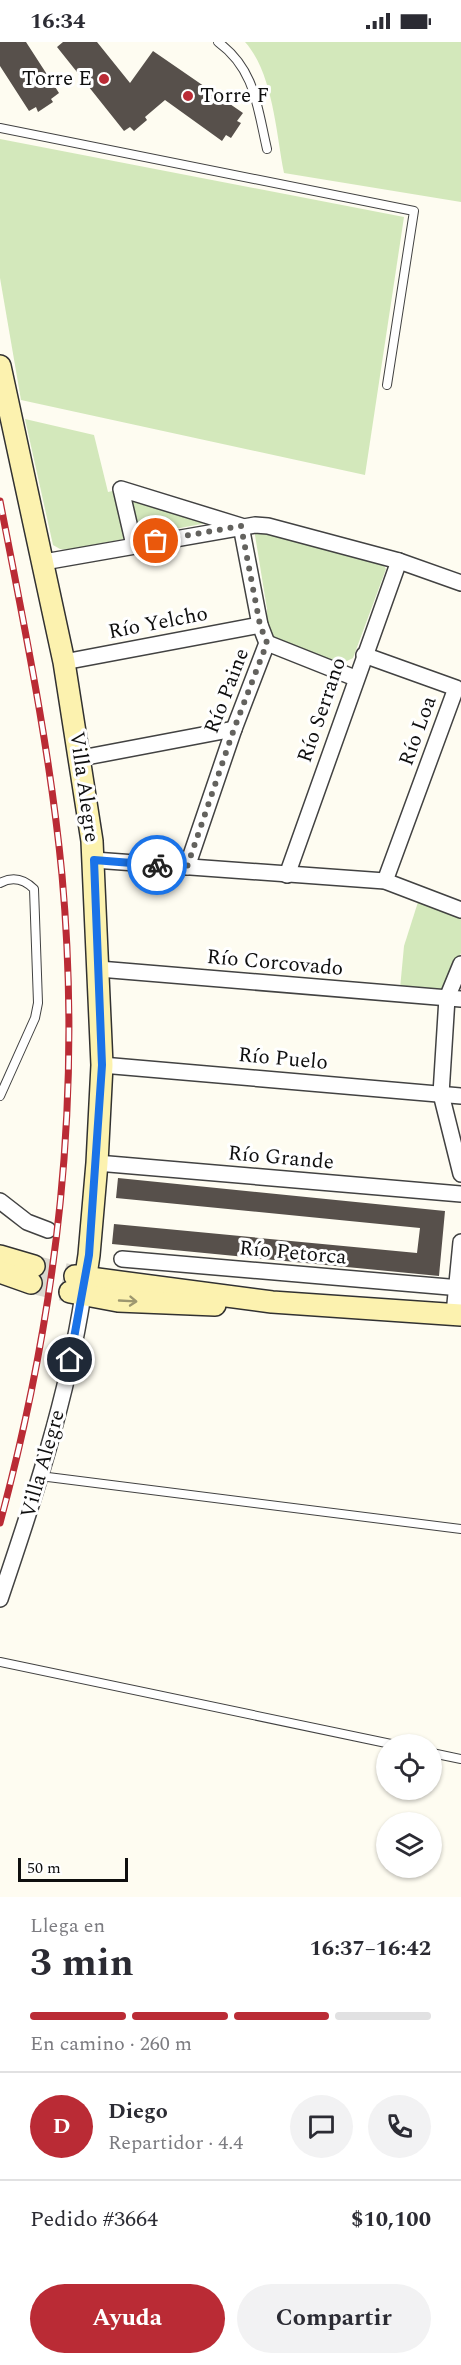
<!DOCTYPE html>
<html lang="es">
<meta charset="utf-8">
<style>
:root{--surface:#fff;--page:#f2f2f3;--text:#2b2b33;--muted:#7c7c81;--line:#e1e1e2;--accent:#ba2b35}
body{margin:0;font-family:Spectral,serif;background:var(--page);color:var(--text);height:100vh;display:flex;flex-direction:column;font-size:22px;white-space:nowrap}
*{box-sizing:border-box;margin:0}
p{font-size:20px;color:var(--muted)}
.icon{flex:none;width:33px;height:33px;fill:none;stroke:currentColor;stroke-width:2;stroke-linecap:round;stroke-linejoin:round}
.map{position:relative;height:1855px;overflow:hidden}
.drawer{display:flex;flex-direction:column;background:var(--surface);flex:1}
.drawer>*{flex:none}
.controls{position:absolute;left:376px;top:1692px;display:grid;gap:12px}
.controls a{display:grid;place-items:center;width:66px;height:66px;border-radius:50%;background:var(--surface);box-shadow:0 2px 4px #0004;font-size:30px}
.scale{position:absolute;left:18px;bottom:15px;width:110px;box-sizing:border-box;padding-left:6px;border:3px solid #0f0f0f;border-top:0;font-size:16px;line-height:21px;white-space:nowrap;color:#0f0f0f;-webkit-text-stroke:4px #fff;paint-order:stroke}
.pin{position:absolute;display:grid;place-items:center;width:51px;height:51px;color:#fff;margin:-26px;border:3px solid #fff;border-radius:50%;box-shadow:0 2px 6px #0007}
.courier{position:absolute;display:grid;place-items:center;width:60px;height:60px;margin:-30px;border:4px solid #1a73e8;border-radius:50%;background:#fff;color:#222;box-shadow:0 2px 8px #0007}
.summary em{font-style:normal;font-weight:700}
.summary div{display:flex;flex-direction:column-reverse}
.summary{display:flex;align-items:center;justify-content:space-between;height:102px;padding:0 30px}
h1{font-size:39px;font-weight:700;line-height:45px}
.bar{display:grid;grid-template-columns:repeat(4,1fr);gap:9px 6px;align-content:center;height:72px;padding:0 30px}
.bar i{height:8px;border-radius:4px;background:var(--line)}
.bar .current{background:var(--accent)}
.bar p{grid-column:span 4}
.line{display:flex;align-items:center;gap:15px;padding:0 30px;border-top:2px solid var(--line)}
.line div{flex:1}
.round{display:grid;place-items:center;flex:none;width:63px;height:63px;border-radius:32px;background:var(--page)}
.cta{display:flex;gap:12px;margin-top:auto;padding:12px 30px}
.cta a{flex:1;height:69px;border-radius:36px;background:var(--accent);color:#fff;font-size:24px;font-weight:700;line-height:69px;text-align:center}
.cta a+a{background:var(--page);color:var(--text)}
.status{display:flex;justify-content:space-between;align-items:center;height:42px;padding:0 30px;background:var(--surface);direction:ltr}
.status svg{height:16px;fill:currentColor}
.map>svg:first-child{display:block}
</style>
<div class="status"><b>16:34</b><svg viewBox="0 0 49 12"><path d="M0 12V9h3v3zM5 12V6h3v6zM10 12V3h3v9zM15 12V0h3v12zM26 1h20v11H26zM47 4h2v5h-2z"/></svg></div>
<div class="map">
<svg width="461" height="1855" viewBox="0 0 461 1855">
<rect width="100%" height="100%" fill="#fefcf1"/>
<g fill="#d3e8bb">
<path d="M245 0H461V160L284 131C276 91 273 31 245 0Z"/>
<path d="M0 97 404 175 365 433 21 358 0 236Z"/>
<path d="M25 377 94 393 108 450 117 448 129 496 68 508 60 507 53 503Z"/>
<path d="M125 450 218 479 136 494Z"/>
<path d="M254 487 382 521 386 527 353 616 343 621 267 601V567Z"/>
<path d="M418 860 461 876V911L445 951 400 947 404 904Z"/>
</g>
<g fill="#57504b">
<path d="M0 0H26L59 51 51 57 53 60 38 70 36 65 29 69 0 24Z"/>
<path d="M63 0H97L130 41 153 9 243 71 237 79 241 81 231 96 226 93 222 99 165 58 145 75 147 78 134 89 130 85 124 89 57 5Z"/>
<path d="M118 1136 445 1169 439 1234 112 1202 114 1182 417 1211 420 1186 116 1156Z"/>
</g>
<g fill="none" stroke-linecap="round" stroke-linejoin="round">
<g stroke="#dad8cf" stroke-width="21" stroke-dasharray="21 10" stroke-linecap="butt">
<path d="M34 1224 75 1234"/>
<path d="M31 1241 70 1250"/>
</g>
<defs>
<g id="service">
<path d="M218 0C255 27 257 64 267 107"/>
<path d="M0 86 414 169 387 343"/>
<path d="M0 841C13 834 24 837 34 847L38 961 35 976 0 1054"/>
<path d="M40 1434 461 1487"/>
<path d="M0 1620 391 1702"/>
<path d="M432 1711 461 1717"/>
</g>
<g id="minor">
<path d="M134 503 121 447 241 484 260 583 267 601 234 687 187 825"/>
<path d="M44 520 255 483 268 484 399 519 461 541"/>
<path d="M267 601 355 636"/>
<path d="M364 613 456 646 385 839"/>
<path d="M64 620 260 583"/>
<path d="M81 716 234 687"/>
<path d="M94 818 385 839 461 868"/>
<path d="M287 833 399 519"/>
<path d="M461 922 447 956 441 1052 461 1132"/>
<path d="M99 927 461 957"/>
<path d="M102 1023 461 1054"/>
<path d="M97 1121 461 1152"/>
<path d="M0 1159 27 1180 48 1188"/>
<path d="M122 1217 461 1246"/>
<path d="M454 1272 461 1200"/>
<path d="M0 1557C34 1457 67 1357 83 1253"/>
</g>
<g id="secondary">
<path d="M0 324 64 620 92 799 102 1023 97 1121 89 1213 83 1253"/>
<path d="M0 1214 34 1224"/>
<path d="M0 1230 31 1241"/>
<path d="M75 1234 272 1260 461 1273"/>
<path d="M70 1250 118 1259 215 1263"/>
</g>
</defs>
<use href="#service" stroke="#424242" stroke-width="10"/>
<use href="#minor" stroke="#424242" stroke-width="18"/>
<use href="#secondary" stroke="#313131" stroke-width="24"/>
<use href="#service" stroke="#fff" stroke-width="8"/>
<use href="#minor" stroke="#fff" stroke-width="15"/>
<use href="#secondary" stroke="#fcf2af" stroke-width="21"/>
<defs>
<path id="rail" d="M0 459C24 583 50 707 62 833 82 1056 58 1266 0 1481"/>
</defs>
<use href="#rail" stroke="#ba2b35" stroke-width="7"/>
<use href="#rail" stroke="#fff" stroke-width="4.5" stroke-dasharray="14" stroke-linecap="butt"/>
</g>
<defs><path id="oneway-shaft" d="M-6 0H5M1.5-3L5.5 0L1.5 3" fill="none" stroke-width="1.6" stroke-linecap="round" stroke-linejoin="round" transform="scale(1.5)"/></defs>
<use stroke="#9d976f" href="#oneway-shaft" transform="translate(128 1259) rotate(3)"/>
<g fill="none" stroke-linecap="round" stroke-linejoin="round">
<path stroke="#63625e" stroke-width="6" stroke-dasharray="0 10.8" d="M156 499 241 484 260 583 267 601 234 687 187 825 157 823"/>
<path stroke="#1a73e8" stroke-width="8" d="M70 1318 89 1213 102 1023 94 818 157 823"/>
</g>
<g fill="#ba2b35" stroke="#fff" stroke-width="2">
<circle cx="104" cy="37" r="6"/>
<circle cx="188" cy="54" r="6"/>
</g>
<g text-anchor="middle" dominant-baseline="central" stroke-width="6" stroke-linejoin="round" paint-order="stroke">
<g font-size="21" fill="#0f0f0f" stroke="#fff" text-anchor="end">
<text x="92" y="37">Torre E</text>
<text x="200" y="54" text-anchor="start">Torre F</text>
</g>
<g font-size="21" fill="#0f0f0f" stroke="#fff">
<text transform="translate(158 581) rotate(-11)">Río Yelcho</text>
<text transform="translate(227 649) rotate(-69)">Río Paine</text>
<text transform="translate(322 668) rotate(-71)">Río Serrano</text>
<text transform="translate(418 689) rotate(-70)">Río Loa</text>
<text transform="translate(84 745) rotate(82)">Villa Alegre</text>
<text transform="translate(275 921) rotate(5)">Río Corcovado</text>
<text transform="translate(283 1017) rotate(5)">Río Puelo</text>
<text transform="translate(281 1116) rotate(5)">Río Grande</text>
<text transform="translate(293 1211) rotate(5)">Río Petorca</text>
<text transform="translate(43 1422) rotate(-74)">Villa Alegre</text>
</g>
</g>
</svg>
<div class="controls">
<a><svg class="icon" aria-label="locate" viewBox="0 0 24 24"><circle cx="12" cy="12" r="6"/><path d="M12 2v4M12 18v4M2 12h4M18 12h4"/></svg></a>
<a><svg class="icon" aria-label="layers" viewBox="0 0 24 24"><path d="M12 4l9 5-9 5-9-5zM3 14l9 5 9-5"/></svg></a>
</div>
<div class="scale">50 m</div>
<div class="pin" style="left:156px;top:499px;background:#ea580c"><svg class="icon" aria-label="bag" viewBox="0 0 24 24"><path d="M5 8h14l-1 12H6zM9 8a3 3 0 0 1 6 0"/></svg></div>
<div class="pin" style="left:70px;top:1318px;background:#1f2937"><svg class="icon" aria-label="home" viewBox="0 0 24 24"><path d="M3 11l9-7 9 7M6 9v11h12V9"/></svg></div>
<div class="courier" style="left:157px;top:823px"><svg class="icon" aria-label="bike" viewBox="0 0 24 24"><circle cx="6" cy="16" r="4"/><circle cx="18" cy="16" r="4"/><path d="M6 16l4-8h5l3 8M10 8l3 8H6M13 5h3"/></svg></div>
</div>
<section class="drawer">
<div class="summary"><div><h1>3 min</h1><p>Llega en</p></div><em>16:37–16:42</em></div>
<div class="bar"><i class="current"></i><i class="current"></i><i class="current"></i><i></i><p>En camino · 260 m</p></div>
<div class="line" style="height:108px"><b class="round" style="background:var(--accent);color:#fff">D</b><div><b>Diego</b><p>Repartidor · 4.4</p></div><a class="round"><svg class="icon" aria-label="chat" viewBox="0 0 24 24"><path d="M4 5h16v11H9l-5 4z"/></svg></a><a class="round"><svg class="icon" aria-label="phone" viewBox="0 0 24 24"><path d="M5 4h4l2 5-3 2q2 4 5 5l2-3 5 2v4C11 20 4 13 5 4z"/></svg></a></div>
<div class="line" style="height:78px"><div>Pedido #3664</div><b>$10,100</b></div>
<div class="cta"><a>Ayuda</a><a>Compartir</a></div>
</section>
